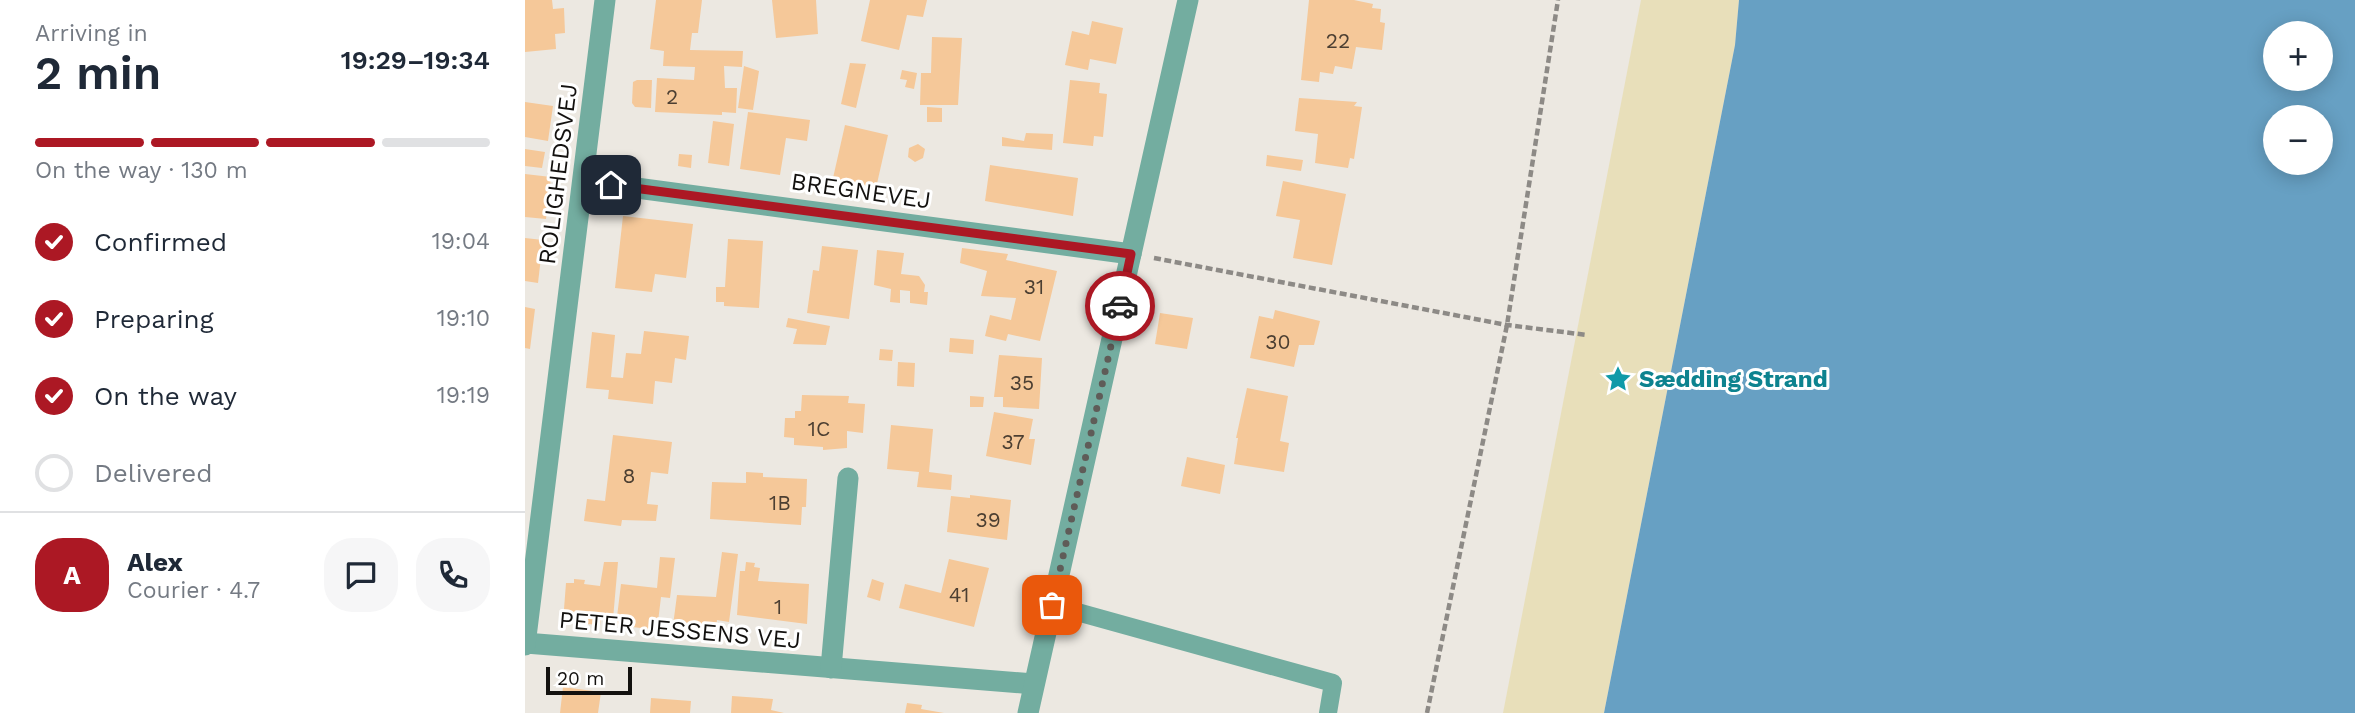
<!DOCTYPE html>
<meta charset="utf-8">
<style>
:root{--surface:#fff;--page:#f6f6f7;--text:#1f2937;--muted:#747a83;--line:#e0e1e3;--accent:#ac1824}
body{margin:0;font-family:"Work Sans",sans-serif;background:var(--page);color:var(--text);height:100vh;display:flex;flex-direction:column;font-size:26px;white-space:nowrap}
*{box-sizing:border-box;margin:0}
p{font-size:23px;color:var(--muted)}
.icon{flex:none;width:38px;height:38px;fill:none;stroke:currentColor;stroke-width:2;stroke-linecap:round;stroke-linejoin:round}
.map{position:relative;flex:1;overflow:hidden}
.details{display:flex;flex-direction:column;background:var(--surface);width:525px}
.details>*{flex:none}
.controls{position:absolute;left:1738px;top:21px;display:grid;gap:14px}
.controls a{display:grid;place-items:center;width:70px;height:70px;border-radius:50%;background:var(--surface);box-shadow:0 4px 18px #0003;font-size:35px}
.scale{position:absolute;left:21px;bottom:18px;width:86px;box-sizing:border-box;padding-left:7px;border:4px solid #13110f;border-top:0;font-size:19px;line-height:24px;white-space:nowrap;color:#13110f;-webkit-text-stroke:5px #fff;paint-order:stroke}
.pin{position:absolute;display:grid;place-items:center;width:60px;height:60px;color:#fff;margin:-30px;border-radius:14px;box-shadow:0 4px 10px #0006}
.courier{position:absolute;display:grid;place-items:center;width:70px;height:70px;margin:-35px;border:5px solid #ac1824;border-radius:50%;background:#fff;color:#222;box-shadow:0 2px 9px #0007}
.summary em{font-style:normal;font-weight:600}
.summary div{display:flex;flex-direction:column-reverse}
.summary{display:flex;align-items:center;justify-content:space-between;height:119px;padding:0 35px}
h1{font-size:46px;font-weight:600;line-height:52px}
.bar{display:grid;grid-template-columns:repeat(4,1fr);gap:10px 7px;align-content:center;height:84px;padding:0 35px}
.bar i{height:9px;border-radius:5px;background:var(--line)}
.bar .active{background:var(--accent)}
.bar p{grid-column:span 4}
.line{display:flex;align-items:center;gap:18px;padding:0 35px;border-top:2px solid var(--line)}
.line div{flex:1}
.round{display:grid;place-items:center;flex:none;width:74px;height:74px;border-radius:28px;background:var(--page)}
ol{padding:0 35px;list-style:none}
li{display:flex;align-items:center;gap:21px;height:77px}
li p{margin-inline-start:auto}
li .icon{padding:7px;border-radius:50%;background:var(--accent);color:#fff;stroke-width:4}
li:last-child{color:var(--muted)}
li i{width:38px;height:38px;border:4px solid var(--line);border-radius:50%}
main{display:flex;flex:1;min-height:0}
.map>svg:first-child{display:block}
</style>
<main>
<section class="details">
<div class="summary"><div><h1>2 min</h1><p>Arriving in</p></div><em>19:29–19:34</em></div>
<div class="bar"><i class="active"></i><i class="active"></i><i class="active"></i><i></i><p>On the way · 130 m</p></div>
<ol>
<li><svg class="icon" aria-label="check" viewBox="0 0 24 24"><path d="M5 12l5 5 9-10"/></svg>Confirmed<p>19:04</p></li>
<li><svg class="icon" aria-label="check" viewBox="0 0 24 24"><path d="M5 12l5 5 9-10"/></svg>Preparing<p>19:10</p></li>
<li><svg class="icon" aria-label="check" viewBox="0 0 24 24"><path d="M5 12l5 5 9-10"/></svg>On the way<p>19:19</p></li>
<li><i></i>Delivered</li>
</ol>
<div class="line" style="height:126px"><b class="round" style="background:var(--accent);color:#fff">A</b><div><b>Alex</b><p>Courier · 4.7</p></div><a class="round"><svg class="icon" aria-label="chat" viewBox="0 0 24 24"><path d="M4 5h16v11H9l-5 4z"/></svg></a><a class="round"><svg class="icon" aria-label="phone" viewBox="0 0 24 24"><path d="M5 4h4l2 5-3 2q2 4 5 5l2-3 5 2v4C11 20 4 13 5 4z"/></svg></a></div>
</section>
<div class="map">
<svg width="1830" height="713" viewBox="0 0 1830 713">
<rect width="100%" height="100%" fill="#ece8e1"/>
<path fill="#e8dfba" d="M1116 0H1214L1210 45 1079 713H978Z"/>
<path fill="#67a0c3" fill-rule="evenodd" d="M1214 0H1830V713H1079L1210 45ZM1750 33H1796V79H1750ZM1750 117H1796V163H1750Z"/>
<g fill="#f5c899">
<path d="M0 0H27L28 9 39 8 40 33 30 34 31 49 0 52Z"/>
<path d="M131 0H177L173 33H167L165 50 218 51 217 67 199 66 200 88H212L211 113 197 112V115L130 112 132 78 169 80 170 67 138 66 139 51 125 49Z"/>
<path d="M247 0H291L293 34 251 38Z"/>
<path d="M345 0H402L398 17 382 15 374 50 336 41Z"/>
<path d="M784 0H829L848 4 847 8 856 9 855 22 860 23 857 50 831 47 827 69 810 66 808 74 795 72 794 82 776 80Z"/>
<path d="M567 21 598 28 591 64 565 59 563 70 540 65 547 31 564 35Z"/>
<path d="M407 37 437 38 433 105H395L396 73H406Z"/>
<path d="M325 63 341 64 331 108 316 104Z"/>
<path d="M219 66 234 71 228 110 213 108Z"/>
<path d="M377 70 392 73 389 89 380 87 382 80 375 79Z"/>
<path d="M112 80H127L126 108 110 107 107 103 108 82Z"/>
<path d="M545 80 575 83 574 93 582 94 578 137 569 136 568 146 538 143Z"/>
<path d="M774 98 832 102 829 106 837 107 829 159 825 158 823 168 790 163 793 134 770 131Z"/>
<path d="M0 102 28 106 23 141 0 137Z"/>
<path d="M402 107 417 108V122H402Z"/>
<path d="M223 112 285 120 282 141 261 138 255 175 215 169Z"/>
<path d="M188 121 209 124 204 166 183 163Z"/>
<path d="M320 125 363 135 351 188 308 178Z"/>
<path d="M501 133 528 134 527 150 477 146V137L499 141Z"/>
<path d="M393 144 400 149 398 158 390 162 383 157 384 148Z"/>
<path d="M0 149 20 152 17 168 0 166Z"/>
<path d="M154 154 167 155 166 168 153 166Z"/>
<path d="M742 155 778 160 776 171 741 166Z"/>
<path d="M465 165 553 178 548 216 460 201Z"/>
<path d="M0 174 26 177 21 219 0 217Z"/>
<path d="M758 181 821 194 807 265 768 258 775 220 751 216Z"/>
<path d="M98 216 168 224 161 278 130 274 127 292 90 288Z"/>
<path d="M0 238 18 240 13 283 0 281Z"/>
<path d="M203 239 238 241 234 308 199 306V302H191V287H200Z"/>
<path d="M297 246 333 250 324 319 282 313 288 270 294 271Z"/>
<path d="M437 248 483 254 481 260 532 271 515 341 483 334 481 341 460 336 465 315 486 320 491 298 456 296 462 271 435 263Z"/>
<path d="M352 250 379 253 376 274 394 276 400 285 399 292H403L402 305 385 303V291L375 290V303L365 302 366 289 349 285Z"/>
<path d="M0 307 10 309 5 349 0 348Z"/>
<path d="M750 310 795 321 789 345H774L769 367 725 358 734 316 748 319Z"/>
<path d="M635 313 668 318 662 349 630 344Z"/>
<path d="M263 318 305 326 301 345 268 344 272 329 261 327Z"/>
<path d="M119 331 164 336 161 360 150 358 147 383 130 381 128 404 83 399 84 390 61 388 67 332 90 335 86 377 98 378 101 353 116 354Z"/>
<path d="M425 338 449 340 448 354 424 352Z"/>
<path d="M355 349 368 350 367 361 354 360Z"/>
<path d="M474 355 517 358 514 409 478 407V397H469Z"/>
<path d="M373 362 390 363 389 387 372 386Z"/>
<path d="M722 388 763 396 755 441 764 443 759 472 709 464 713 438H711Z"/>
<path d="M277 395 324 396 323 403 340 404 338 433 322 431V448L298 450V447L269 445V438L259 437 260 418H270V411H276Z"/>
<path d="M445 396 459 397 458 407H445Z"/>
<path d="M469 412 508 419 504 439H510L506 465 461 456Z"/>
<path d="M366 425 408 429 404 472 427 475 426 490 392 487 394 472 362 469Z"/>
<path d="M88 435 147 442 143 474 126 472 122 504 133 505 131 521 97 520 96 526 59 521 62 499 80 501Z"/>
<path d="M662 457 700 465 695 494 656 486Z"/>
<path d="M221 472 238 473V477L282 479 281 507H277L276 525 185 519 187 482 221 483Z"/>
<path d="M445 495 486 500 482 540 422 532 426 496 445 498Z"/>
<path d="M197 552 213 554 204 622 192 620 190 638 147 633 152 595 191 597Z"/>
<path d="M135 557 150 558 145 598 136 597 132 630 91 625 96 584 132 588Z"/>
<path d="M424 559 464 568 449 627 374 608 380 584 416 593Z"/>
<path d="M79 562H93L88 619 76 618 75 625 38 622 41 583H49V579L60 580 59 584 75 586Z"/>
<path d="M221 562 230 563 229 567 235 568 233 581 284 584 282 624 212 615 215 571H220Z"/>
<path d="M347 579 359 583 355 601 342 597Z"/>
<path d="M38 687 76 692 73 713H35Z"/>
<path d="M207 696 248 699 246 710 259 713H206Z"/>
<path d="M126 698 166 701 165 713H125Z"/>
<path d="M382 703 397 705 396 709 419 713H380Z"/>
</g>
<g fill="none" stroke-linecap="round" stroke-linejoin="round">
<g stroke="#8d8a86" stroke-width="4.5" stroke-dasharray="7 3.5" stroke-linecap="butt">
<path d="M629 258 982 325 1062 335"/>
<path d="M902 713 982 325 1033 0"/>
</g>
<path stroke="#73ada0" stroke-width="18" d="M527 605 808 683 803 713"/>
<g stroke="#73ada0" stroke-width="21">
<path d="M59 181 606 254"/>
<path d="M0 643 509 684"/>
<path d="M0 645 80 0"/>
<path d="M306 668 323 478"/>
</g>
<path stroke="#73ada0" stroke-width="21" d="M503 713 663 0"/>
</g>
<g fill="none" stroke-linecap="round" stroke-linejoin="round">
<path stroke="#5f5c58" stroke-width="7" stroke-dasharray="0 12.6" d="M527 605 595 306"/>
<path stroke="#ac1824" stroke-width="9" d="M86 185 606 254 595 306"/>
</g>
<defs>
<symbol id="sight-bare" viewBox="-9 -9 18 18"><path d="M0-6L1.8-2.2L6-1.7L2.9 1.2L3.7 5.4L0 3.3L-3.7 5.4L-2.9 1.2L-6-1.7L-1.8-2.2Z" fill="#0f9aa8" stroke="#fff" stroke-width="2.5" paint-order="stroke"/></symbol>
</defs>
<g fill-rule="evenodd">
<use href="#sight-bare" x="1074" y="360" width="38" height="38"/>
</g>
<g text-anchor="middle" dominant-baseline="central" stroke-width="6" stroke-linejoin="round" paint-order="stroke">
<g font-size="21" fill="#4c3f32">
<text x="813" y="40">22</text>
<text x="147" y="96">2</text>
<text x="509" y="286">31</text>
<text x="753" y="341">30</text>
<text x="497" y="382">35</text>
<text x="294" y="428">1C</text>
<text x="488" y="441">37</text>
<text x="104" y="475">8</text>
<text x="255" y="502">1B</text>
<text x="463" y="519">39</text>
<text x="434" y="594">41</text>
<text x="253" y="606">1</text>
</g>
<g font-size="24" fill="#13110f" stroke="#fff">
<text transform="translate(33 174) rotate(-83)">ROLIGHEDSVEJ</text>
<text transform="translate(336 191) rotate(8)">BREGNEVEJ</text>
<text transform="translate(155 630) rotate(5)">PETER JESSENS VEJ</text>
</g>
<g font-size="24" font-weight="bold" fill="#0d838f" stroke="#fff" text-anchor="start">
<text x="1114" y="379">Sædding Strand</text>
</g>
</g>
</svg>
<div class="controls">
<a>+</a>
<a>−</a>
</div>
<div class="scale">20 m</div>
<div class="pin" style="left:527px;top:605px;background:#ea580c"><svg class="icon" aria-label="bag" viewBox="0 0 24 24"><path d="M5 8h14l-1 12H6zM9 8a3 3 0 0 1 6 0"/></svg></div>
<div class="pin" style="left:86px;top:185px;background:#1f2937"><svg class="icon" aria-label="home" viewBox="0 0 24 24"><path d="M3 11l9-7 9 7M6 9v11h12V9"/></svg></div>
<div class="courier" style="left:595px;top:306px"><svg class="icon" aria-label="car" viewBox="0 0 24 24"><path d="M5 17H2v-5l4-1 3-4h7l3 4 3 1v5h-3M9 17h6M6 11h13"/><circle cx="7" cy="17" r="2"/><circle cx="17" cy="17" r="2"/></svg></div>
</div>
</main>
